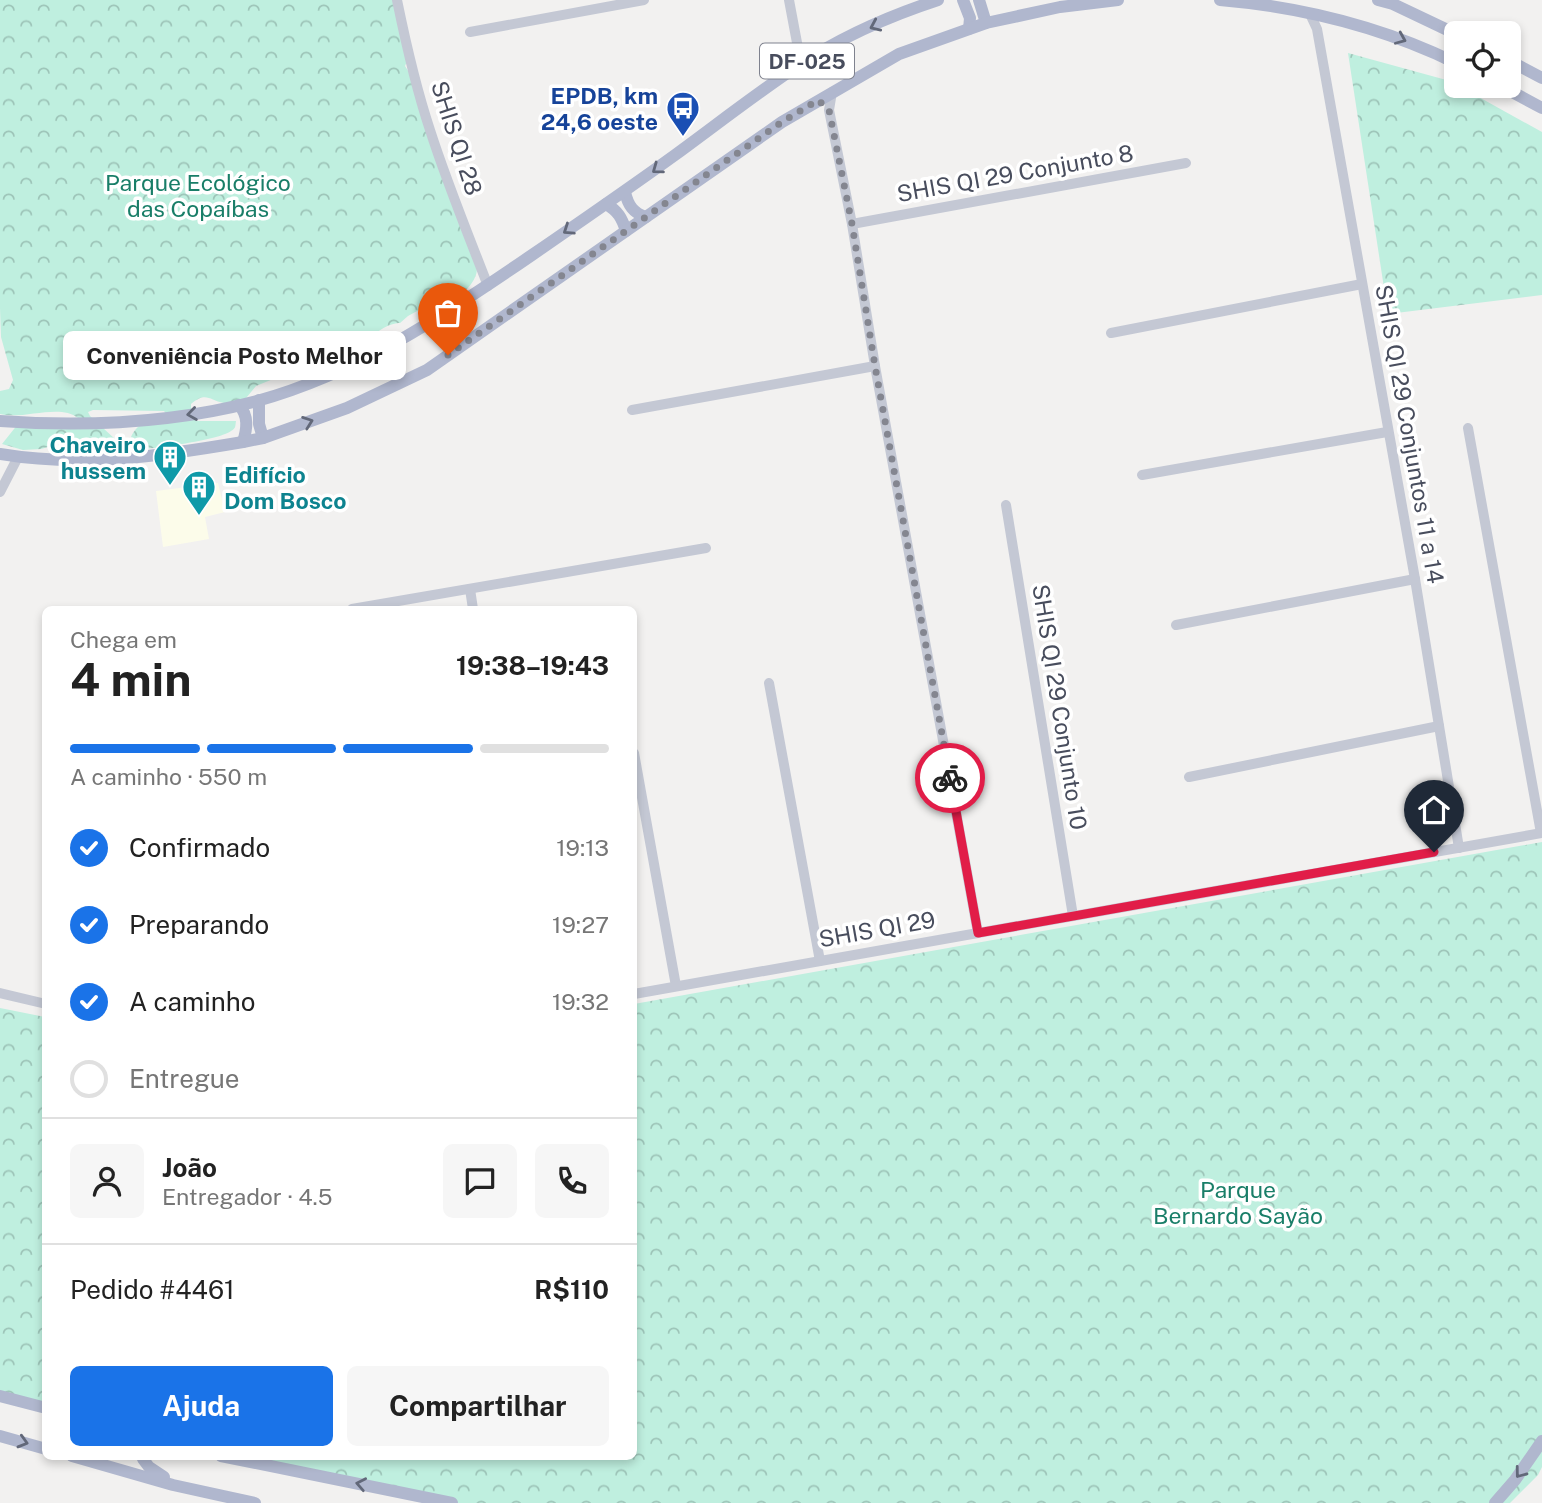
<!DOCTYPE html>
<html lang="pt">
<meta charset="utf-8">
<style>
:root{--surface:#fff;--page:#f6f6f6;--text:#222;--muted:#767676;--line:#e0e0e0;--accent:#1a73e8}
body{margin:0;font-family:"Public Sans",sans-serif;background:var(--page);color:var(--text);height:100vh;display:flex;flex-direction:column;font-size:26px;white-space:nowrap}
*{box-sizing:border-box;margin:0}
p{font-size:23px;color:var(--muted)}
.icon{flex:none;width:38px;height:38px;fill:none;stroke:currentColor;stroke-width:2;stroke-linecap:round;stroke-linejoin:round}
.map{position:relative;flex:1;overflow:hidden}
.drawer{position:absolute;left:42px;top:606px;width:595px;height:854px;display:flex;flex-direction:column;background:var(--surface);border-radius:10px;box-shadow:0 4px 10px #0003}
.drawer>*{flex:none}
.controls{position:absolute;left:1444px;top:21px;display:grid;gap:14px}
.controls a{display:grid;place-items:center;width:77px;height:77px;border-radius:10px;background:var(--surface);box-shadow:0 4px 10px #0003;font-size:35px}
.pin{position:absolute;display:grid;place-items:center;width:60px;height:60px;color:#fff;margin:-72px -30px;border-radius:50% 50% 50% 0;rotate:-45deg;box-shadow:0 0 7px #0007}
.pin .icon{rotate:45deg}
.courier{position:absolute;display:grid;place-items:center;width:70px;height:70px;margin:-35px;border:5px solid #e11d48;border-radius:50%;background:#fff;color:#222;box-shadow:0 2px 9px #0007}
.bubble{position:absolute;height:49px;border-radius:10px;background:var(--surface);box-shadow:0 4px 10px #0003;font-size:23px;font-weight:700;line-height:49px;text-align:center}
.head em{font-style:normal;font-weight:700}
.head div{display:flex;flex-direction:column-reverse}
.head{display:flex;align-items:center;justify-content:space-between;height:119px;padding:0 28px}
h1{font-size:46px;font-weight:700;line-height:52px}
.bar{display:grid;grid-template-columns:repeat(4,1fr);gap:10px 7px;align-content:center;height:84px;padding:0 28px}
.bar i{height:9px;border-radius:5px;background:var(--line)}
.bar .selected{background:var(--accent)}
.bar p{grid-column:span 4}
.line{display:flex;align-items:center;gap:18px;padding:0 28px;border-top:2px solid var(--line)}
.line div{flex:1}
.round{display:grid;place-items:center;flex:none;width:74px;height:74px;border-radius:10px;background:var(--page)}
ol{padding:0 28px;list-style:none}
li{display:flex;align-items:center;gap:21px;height:77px}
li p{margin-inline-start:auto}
li .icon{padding:7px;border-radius:50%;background:var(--accent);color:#fff;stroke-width:4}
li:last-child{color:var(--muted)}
li i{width:38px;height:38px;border:4px solid var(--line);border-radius:50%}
.action{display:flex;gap:14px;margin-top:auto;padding:14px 28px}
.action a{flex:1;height:80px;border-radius:10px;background:var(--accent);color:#fff;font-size:28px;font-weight:700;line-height:80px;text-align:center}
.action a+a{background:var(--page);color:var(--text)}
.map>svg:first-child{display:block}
</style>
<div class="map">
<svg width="1542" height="1503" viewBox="0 0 1542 1503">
<defs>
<pattern id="forest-crowns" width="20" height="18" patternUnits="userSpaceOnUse" patternTransform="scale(1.75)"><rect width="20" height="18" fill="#bfefdf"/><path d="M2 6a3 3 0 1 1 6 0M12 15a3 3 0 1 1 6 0" fill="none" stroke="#9dc4b8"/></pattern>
</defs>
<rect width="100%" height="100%" fill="#f2f1f0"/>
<path fill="#fcfcea" d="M218 483 225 512 205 517 209 539 163 547 156 491Z"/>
<g fill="url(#forest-crowns)">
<path d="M0 0H397L409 57 405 66 412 77 477 270C475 288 452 302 437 311L430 304 408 316 400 323C392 322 376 331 371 338L318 366 300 373 278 377 256 386 242 403C237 403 229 405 224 403 209 400 206 391 191 404 191 410 191 416 196 421H236C235 427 236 428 231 431 222 439 155 449 141 449L131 437C138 421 152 420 168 416L164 411 93 410 88 412 90 416 115 439V444L108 451H103L95 445 89 454 77 457 63 445 58 444 41 449 23 450 2 444 18 424 78 418C60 403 23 420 0 414V391L9 389 13 380 1 337 0 308Z"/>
<path d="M1348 53 1450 81 1542 132V295L1388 314Z"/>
<path d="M1542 842V1467L1538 1475 1510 1503H445L221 1456H634V1004Z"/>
<path d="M0 1008 45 1017V1409L0 1396Z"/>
</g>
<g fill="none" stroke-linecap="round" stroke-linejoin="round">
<g stroke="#c4c8d4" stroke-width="10">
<path d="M397 0C406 44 416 88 430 130 447 183 468 234 488 286"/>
<path d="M789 0 801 64"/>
<path d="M1310 14 1317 29 1415 579 1459 848"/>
<path d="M470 32 644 0"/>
<path d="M832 92 829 110 852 224 875 366 978 933"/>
<path d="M852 224 1186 163"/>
<path d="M1111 333 1362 284"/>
<path d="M632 410 875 366"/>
<path d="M1468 428 1541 833"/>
<path d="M1142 475 1387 432"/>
<path d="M0 492 18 457"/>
<path d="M1006 505 1073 916"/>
<path d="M470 589 473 609"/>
<path d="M352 609 706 548"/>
<path d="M1176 625 1415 579"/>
<path d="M769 683 820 961"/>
<path d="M634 753 676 986"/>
<path d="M1189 777 1439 726"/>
<path d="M0 993 46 1004"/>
<path d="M634 994 1542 833"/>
</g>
<g stroke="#b0b7ce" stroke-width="12">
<path d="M963 0 970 18 969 29"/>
<path d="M979 0 986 23"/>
<path d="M1220 0C1302 7 1382 27 1456 63"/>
<path d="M1378 0 1393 4 1456 34"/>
<path d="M1446 58 1456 47"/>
<path d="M1508 60 1542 78"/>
<path d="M1501 86 1542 108"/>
<path d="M625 192C628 205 633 213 646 217"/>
<path d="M606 204C618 211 622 218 626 231"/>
<path d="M259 400V424L263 438"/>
<path d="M239 405C249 416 247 429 243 442"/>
<path d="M0 421C85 427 174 423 257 401 359 373 446 314 532 255 580 222 628 189 675 155 716 125 757 93 799 65 840 38 892 15 938 0"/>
<path d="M0 454C83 468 161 456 243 442L263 438 347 408 427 370 782 122 899 54 986 23 1060 7 1118 0"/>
<path d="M0 1396 46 1408"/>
<path d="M0 1436 46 1449"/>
<path d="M72 1456 173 1485 255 1503"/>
<path d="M144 1456 143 1459 149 1467 164 1477"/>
<path d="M221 1456 452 1503"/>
<path d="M1495 1503 1515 1480 1542 1441"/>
</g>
</g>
<defs><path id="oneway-chevron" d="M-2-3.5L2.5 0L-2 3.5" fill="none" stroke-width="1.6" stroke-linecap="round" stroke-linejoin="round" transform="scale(1.75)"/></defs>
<g stroke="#626879">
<use href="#oneway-chevron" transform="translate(875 26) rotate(156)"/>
<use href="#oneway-chevron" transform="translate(1401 39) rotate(23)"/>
<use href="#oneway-chevron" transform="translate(657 169) rotate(144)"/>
<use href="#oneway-chevron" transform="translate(568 230) rotate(146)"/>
<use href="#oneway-chevron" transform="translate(192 414) rotate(172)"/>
<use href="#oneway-chevron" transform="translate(308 422) rotate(-20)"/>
<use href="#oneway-chevron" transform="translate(23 1442) rotate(16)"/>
<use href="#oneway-chevron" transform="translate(1520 1473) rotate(127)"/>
<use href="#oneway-chevron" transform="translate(361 1484) rotate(-169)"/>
</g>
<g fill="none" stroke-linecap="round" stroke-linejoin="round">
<path stroke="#848690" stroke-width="7" stroke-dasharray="0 12.6" d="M448 355 782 122 818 100 829 110 852 224 875 366 950 778"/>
<path stroke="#e11d48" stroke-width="9" d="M950 778 978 933 1434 852"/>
</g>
<defs>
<symbol id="bus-pin" viewBox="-11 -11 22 30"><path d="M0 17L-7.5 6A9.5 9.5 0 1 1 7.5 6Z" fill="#1a4fb4" stroke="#fff"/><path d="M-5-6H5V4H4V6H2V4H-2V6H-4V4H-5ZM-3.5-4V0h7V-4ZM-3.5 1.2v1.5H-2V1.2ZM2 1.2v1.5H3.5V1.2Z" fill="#fff"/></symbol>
<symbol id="building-pin" viewBox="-11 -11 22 30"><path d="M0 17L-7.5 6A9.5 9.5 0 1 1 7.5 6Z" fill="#0f9aa8" stroke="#fff"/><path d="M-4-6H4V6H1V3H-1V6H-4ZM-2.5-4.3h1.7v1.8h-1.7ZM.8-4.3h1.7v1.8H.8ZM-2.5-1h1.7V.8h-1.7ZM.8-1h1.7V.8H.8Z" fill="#fff"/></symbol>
</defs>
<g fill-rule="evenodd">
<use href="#bus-pin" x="664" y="89" width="38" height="52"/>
<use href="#building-pin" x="151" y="438" width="38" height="52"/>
<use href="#building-pin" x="180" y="468" width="38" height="52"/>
</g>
<g text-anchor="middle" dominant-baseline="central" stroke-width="7" stroke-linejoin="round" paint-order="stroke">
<rect fill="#fff" stroke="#7f828e" stroke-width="2" x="760" y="43.5" width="94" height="35" rx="5"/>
<g font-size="21" font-weight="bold" fill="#484d5d">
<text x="807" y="61">DF-025</text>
</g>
<g font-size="23" font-weight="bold" fill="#164399" stroke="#fff" text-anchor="end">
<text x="658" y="95">EPDB, km<tspan x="658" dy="26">24,6 oeste</tspan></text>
</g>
<g font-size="23" fill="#484d5d" stroke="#fff">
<text transform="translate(457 138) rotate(72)">SHIS QI 28</text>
<text transform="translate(1015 173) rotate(-10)">SHIS QI 29 Conjunto 8</text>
<text transform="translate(1410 434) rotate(80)">SHIS QI 29 Conjuntos 11 a 14</text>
<text transform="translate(1060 707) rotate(81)">SHIS QI 29 Conjunto 10</text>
<text transform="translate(877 929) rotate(-10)">SHIS QI 29</text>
</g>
<g font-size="23" fill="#197e68" stroke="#fff">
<text x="198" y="182">Parque Ecológico<tspan x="198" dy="26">das Copaíbas</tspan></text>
<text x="1238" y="1189">Parque<tspan x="1238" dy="26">Bernardo Sayão</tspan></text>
</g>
<g font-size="23" font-weight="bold" fill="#0d838f" stroke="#fff" text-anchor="end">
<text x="146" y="444">Chaveiro<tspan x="146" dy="26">hussem</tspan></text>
<text x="224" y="474" text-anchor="start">Edifício<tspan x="224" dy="26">Dom Bosco</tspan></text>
</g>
</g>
</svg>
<div class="controls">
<a><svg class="icon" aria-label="locate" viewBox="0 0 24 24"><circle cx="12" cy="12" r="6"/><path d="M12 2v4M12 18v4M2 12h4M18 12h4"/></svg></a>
</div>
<div class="pin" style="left:448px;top:355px;background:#ea580c"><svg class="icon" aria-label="bag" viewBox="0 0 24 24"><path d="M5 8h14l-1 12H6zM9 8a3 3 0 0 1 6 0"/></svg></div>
<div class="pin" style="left:1434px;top:852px;background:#1f2937"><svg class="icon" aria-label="home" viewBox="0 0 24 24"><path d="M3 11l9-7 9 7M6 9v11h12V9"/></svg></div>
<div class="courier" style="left:950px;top:778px"><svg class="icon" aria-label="bike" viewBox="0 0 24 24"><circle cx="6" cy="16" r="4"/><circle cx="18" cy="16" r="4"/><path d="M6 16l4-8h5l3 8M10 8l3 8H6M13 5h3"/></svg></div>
<div class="bubble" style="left:63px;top:331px;width:343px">Conveniência Posto Melhor</div>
<section class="drawer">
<div class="head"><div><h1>4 min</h1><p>Chega em</p></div><em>19:38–19:43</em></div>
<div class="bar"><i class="selected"></i><i class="selected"></i><i class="selected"></i><i></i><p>A caminho · 550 m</p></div>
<ol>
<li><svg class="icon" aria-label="check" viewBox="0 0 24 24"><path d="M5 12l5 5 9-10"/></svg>Confirmado<p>19:13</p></li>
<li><svg class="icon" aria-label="check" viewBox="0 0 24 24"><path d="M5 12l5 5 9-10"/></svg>Preparando<p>19:27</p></li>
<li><svg class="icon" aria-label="check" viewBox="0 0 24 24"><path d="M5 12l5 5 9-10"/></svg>A caminho<p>19:32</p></li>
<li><i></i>Entregue</li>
</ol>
<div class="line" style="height:126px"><a class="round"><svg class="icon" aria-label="person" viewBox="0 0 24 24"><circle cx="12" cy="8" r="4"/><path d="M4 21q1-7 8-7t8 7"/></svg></a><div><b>João</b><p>Entregador · 4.5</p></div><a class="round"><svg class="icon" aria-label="chat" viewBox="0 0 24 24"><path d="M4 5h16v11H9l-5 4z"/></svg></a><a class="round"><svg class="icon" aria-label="phone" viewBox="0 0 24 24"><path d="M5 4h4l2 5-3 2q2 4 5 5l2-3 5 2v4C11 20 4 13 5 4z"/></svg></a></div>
<div class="line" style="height:91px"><div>Pedido #4461</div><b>R$110</b></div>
<div class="action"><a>Ajuda</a><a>Compartilhar</a></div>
</section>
</div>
